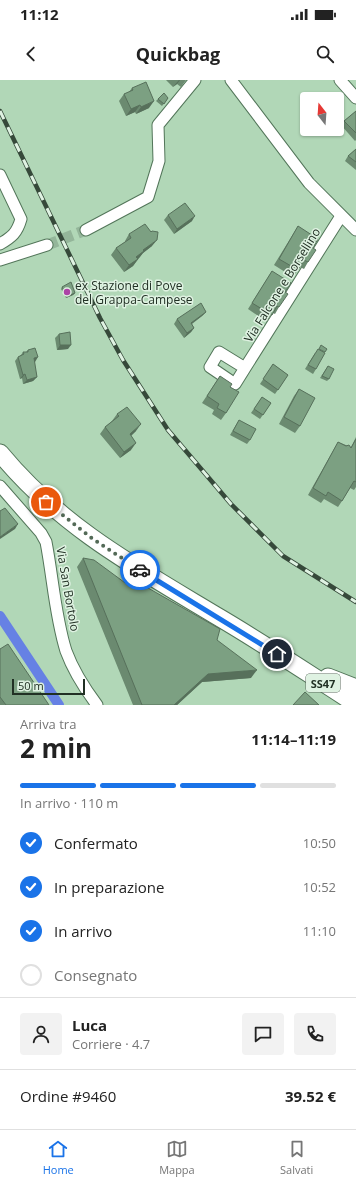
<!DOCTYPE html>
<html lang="it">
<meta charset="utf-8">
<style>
:root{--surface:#fff;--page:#f2f2f2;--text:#222;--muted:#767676;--line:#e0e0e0;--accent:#1a73e8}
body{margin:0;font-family:"Open Sans",sans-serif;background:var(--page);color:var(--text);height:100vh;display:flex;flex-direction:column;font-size:15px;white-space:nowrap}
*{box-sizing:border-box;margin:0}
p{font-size:13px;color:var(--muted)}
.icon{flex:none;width:22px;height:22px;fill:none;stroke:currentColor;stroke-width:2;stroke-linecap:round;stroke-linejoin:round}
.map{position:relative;height:625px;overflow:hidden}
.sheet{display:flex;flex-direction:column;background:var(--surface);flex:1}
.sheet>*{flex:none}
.needle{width:26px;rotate:343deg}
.controls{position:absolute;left:300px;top:12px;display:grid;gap:8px}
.controls a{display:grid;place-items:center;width:44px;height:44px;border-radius:4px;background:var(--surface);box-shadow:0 1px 3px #0004;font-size:20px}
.scale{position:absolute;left:12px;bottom:10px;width:73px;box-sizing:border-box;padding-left:4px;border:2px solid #213024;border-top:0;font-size:11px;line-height:14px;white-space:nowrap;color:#213024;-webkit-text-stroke:3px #dff2e2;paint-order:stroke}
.pin{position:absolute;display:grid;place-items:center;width:34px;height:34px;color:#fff;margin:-17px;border:2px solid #fff;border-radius:50%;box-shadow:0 1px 4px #0007}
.courier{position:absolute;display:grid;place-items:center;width:40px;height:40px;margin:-20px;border:3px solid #1a73e8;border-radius:50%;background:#fff;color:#222;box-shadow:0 1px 5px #0007}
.headline em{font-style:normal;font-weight:700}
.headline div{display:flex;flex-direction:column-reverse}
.headline{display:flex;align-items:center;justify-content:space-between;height:68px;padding:0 20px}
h1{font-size:26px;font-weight:700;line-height:30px}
.bar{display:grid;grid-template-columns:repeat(4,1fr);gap:6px 4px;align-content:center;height:48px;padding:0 20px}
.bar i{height:5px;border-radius:3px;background:var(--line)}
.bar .active{background:var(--accent)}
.bar p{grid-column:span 4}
.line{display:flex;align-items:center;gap:10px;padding:0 20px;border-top:1px solid var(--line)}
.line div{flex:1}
.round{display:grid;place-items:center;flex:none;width:42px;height:42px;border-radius:4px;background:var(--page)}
ol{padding:0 20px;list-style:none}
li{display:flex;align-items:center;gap:12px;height:44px}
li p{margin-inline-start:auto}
li .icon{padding:4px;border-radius:50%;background:var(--accent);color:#fff;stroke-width:4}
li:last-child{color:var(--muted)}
li i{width:22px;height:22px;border:2px solid var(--line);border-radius:50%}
.status{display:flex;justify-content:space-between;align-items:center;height:28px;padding:0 20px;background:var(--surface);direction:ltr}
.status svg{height:11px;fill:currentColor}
header{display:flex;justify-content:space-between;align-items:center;height:52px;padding:0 20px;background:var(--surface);font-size:18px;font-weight:700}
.tabs{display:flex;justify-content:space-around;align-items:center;height:56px;border-top:1px solid var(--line);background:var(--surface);font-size:11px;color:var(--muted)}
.tabs a{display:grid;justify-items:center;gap:2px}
.tabs .active{color:var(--accent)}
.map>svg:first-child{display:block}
</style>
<div class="status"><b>11:12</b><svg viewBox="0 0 49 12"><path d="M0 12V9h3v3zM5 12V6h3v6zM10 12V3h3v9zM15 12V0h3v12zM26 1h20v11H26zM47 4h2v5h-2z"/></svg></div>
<header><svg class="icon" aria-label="back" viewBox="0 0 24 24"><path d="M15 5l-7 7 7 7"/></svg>Quickbag<svg class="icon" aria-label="search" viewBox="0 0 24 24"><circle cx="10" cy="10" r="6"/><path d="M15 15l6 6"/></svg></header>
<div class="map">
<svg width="356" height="625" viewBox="0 0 356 625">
<rect width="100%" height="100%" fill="#b1d7b7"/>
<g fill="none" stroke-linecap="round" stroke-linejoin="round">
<path stroke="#6681e4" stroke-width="10" d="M0 536 59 625"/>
<path stroke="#94b69a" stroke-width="11" stroke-dasharray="11 5.5" stroke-linecap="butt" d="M47 165 86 150"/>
<defs>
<g id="minor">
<path d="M231 0 309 103 356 150"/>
<path d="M340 0 356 18"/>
<path d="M0 95 21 139C17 153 12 157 0 164"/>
<path d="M86 150 148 117 159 81 158 45 195 0"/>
<path d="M0 180 47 165"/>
<path d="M245 288 219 272 210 287 235 304 245 288 341 136"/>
<path d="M0 406 41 453 46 462C53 498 55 536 66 571 73 590 85 609 97 625"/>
</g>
<g id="highway">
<path d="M0 373C60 446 135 487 215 535 263 563 309 594 356 624"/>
<path d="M328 597 356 608"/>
</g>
</defs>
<use href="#minor" stroke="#527559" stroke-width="13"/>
<use href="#highway" stroke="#527559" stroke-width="19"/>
<use href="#minor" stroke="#fff" stroke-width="11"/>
<use href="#highway" stroke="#fff" stroke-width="17"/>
<defs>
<path id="rail" d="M0 31 100 238 123 280 168 350 231 424 283 476 356 522"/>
</defs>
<use href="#rail" stroke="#36493a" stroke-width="4.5"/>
<use href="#rail" stroke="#dff2e2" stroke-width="3" stroke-dasharray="9" stroke-linecap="butt"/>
</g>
<g fill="#6b8a70">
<path d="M166 0H186L181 7 177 4 173 7Z"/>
<path d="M132 8 149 28 136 34 135 32 126 36 119 21 124 14 129 12Z"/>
<path d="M168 18 162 26 156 21 158 19Z"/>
<path d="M356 31V60L355 61 341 45 344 41Z"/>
<path d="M356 69V90L345 81 348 76Z"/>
<path d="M168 135 192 141 174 154 164 140Z"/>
<path d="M298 146 313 168 308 182 304 189 300 187 293 197 274 185Z"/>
<path d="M129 154 152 166 143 173 133 186 124 192 111 175 116 168 125 162V161Z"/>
<path d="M272 191 279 227 275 234 273 233 267 242 248 229Z"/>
<path d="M62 207 75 213 73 215 66 218 61 209Z"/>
<path d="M206 232 202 236 192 244 194 248 191 252 184 258 174 244 177 239Z"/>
<path d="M59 254 68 269 57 270 55 258Z"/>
<path d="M28 270 35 282H34L37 297 33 301 23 304 22 298 20 299 15 281 18 277 21 275 23 272H26Z"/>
<path d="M315 273 316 289 313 294 305 289Z"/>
<path d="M273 284 288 295 275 314 260 304Z"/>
<path d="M328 286 329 299 327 301 320 298Z"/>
<path d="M220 296 230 307 226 333 221 340 212 334 214 330 202 323Z"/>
<path d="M299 309 300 346 295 353 279 344 294 316Z"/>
<path d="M262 317 271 323 260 339 251 333Z"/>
<path d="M117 334 136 351 131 356V370L120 378 100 354 105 347 112 341Z"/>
<path d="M239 340 250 360 247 364 230 355Z"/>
<path d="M356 357V407L354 410 350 408 342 421 338 427 324 419 321 423 308 415 334 369 338 362 351 367Z"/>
<path d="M83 478 128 505 251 598 202 602 177 625H133L77 487Z"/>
<path d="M0 569 49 625H0Z"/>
</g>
<g fill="#57705b">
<path d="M179 0H180L177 4 173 7Z"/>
<path d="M154 21 149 28 136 34 141 27Z"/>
<path d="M140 25 135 32 126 36 131 29Z"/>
<path d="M195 136 192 141 174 154 177 149Z"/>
<path d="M157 160 152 166 143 173 139 178 131 184 136 177 143 170Z"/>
<path d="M138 179 133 186 124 192 129 185Z"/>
<path d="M75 213 73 215 66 218 68 216Z"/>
<path d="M206 232 202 236 187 247 191 243Z"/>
<path d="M194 248 191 252 184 258 187 253Z"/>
<path d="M60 265H71L68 269 57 270Z"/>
<path d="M38 277 35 282 30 283 34 278Z"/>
<path d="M25 294 22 298 20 299 23 295Z"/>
<path d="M37 297 33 301 23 304 27 300Z"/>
<path d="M141 344 136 351 125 361 130 354Z"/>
<path d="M136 363 131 370 120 378 124 372Z"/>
<path d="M18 444 15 449 0 459V457Z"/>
<path d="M257 590 251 598 202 602 177 625H174L208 594Z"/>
</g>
<g fill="#7ca082" stroke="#57705b">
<path d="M146 2 154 21 141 27 140 25 131 29 124 14 133 10 132 8Z"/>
<path d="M164 13 168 18 164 24 158 19Z"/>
<path d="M356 31V53L344 41Z"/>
<path d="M356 69V82L348 76Z"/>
<path d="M185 123 195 136 177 149 168 135Z"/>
<path d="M145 144 151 152 152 151 158 152 157 160 143 170 144 171 136 177 138 179 129 185 116 168 131 158 129 154Z"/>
<path d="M298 146 318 159 313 168 316 170 308 182 304 180 298 190 279 179Z"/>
<path d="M272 191 291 203 285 212 288 214 279 227 277 226 272 235 252 223Z"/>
<path d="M71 202 75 213 68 216 62 207Z"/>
<path d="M201 223 206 232 191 243 194 248 187 253 177 239Z"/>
<path d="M70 252 71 265H60L59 254Z"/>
<path d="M321 265 327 269 325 272 319 269Z"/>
<path d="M35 268 38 277 34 278 37 297 27 300 25 294 23 295 18 277 24 274 23 272H28V270Z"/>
<path d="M318 269 325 273 316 289 308 285Z"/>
<path d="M273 284 288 295 278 310 263 299Z"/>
<path d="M328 286 334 289 329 299 322 296Z"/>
<path d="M220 296 232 304 230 307 239 312 226 333 217 328 219 324 207 316Z"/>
<path d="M299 309 315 318 300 346 284 337Z"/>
<path d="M262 317 271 323 263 335 254 329Z"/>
<path d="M127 327 141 344 130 354 136 363 124 372 105 347 119 336 117 334Z"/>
<path d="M239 340 256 349 250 360 233 351Z"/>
<path d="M356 359V402L354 401 342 421 328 412 326 416 313 408 338 362 346 366 349 365 351 368Z"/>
<path d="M5 428 18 444 0 457V431Z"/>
<path d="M83 478 94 480 128 505 134 500 220 549 217 560 257 590 208 594 174 625H142Z"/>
<path d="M8 564 49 625H6L0 617V569Z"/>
<path d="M305 612 319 625H293Z"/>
</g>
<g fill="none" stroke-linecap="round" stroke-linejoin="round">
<path stroke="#536a57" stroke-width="4" stroke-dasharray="0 7.2" d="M46 422 93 459 140 490"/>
<path stroke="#1a73e8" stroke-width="5" d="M140 490 277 574"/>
</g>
<circle fill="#ac43a6" stroke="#dff2e2" stroke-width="1.5" cx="67" cy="212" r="4"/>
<g text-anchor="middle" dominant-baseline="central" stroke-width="3" stroke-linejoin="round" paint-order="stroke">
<rect fill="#dff2e2" stroke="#5a6a5d" stroke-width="1" x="306" y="594" width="34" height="18" rx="3"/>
<g font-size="11" font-weight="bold" fill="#213024">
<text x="323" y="603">SS47</text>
</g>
<g font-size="12" fill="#213024" stroke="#dff2e2" text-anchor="start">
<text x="75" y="205">ex Stazione di Pove<tspan x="75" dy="14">del Grappa-Campese</tspan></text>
</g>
<g font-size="12" fill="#213024" stroke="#dff2e2">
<text transform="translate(282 205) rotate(-58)">Via Falcone e Borsellino</text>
<text transform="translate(68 509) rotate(80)">Via San Bortolo</text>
</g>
</g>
</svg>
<div class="controls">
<a><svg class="needle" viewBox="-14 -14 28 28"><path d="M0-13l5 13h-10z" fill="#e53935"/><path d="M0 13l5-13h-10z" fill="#767676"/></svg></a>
</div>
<div class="scale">50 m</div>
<div class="pin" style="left:46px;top:422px;background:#ea580c"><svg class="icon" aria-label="bag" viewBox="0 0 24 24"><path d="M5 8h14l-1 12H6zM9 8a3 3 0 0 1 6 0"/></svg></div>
<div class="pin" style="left:277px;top:574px;background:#1f2937"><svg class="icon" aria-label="home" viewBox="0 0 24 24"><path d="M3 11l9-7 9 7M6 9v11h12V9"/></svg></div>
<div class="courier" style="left:140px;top:490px"><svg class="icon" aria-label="car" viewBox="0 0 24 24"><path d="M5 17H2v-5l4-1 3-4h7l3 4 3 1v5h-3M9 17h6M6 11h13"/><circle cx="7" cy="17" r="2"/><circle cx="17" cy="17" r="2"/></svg></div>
</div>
<section class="sheet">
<div class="headline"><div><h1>2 min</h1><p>Arriva tra</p></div><em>11:14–11:19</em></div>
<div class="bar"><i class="active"></i><i class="active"></i><i class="active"></i><i></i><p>In arrivo · 110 m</p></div>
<ol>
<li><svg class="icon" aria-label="check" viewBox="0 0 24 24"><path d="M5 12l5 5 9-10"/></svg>Confermato<p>10:50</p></li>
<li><svg class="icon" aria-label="check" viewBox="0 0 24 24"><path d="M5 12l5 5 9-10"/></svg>In preparazione<p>10:52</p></li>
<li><svg class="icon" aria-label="check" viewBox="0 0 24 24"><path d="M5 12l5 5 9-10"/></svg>In arrivo<p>11:10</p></li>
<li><i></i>Consegnato</li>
</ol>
<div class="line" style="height:72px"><a class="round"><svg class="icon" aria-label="person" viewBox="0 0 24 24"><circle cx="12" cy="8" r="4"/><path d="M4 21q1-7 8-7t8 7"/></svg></a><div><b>Luca</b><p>Corriere · 4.7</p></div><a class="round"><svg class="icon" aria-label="chat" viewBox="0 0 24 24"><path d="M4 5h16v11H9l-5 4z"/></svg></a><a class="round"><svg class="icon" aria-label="phone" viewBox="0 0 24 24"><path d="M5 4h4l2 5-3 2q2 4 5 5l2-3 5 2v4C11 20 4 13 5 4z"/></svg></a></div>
<div class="line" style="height:52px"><div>Ordine #9460</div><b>39.52 €</b></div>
</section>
<nav class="tabs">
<a class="active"><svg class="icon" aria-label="home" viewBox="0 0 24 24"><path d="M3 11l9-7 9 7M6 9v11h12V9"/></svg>Home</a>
<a><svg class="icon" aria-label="map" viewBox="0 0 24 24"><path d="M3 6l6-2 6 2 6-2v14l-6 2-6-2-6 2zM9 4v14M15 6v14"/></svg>Mappa</a>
<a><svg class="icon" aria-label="saved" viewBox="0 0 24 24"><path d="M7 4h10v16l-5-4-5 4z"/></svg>Salvati</a>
</nav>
